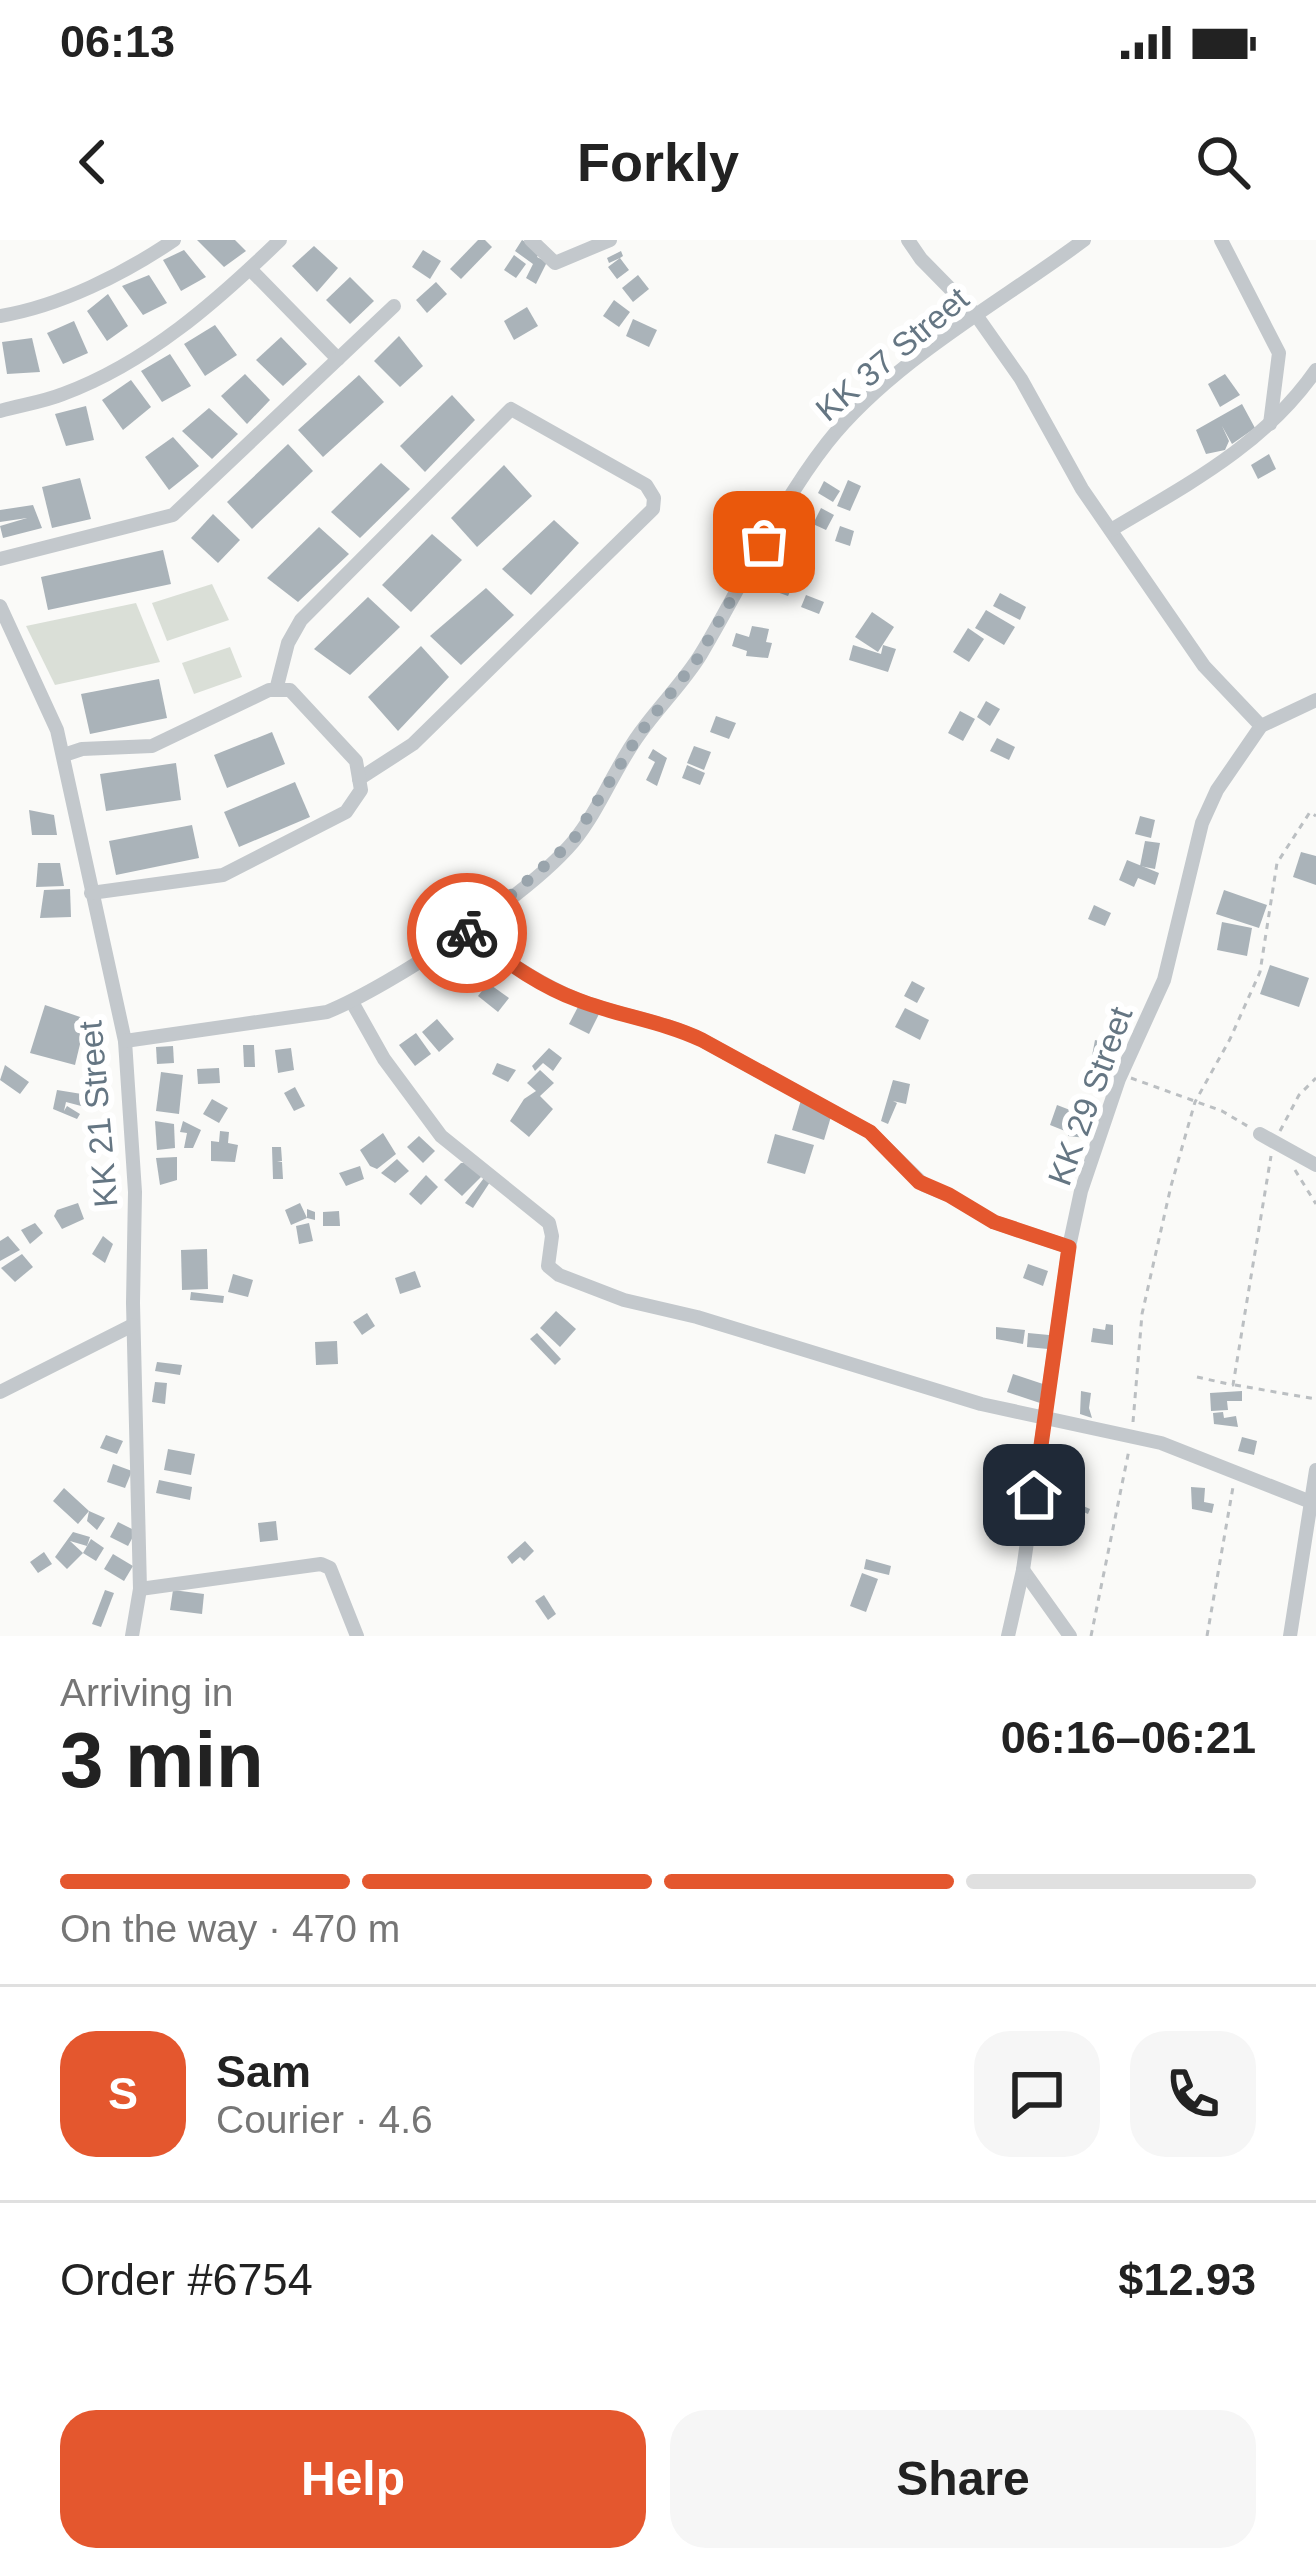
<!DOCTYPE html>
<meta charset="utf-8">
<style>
:root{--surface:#fff;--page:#f6f6f6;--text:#222;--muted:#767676;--line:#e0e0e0;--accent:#e4572e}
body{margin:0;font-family:Arial,sans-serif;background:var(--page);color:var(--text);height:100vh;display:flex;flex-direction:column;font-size:45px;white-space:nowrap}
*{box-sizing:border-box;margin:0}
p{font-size:39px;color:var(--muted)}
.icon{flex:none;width:66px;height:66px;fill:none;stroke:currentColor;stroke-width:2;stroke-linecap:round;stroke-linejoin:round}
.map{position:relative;height:1396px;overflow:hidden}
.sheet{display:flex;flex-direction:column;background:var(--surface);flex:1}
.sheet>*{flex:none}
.pin{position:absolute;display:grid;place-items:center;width:102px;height:102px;color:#fff;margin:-51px;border-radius:24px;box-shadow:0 6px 18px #0006}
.courier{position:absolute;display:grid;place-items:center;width:120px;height:120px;margin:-60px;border:9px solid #e4572e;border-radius:50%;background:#fff;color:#222;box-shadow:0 3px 15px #0007}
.headline em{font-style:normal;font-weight:700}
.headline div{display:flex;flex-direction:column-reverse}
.headline{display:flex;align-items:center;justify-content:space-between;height:204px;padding:0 60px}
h1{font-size:78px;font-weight:700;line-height:90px}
.bar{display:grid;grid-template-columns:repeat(4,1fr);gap:18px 12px;align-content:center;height:144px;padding:0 60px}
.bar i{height:15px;border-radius:9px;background:var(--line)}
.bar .active{background:var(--accent)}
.bar p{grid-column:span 4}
.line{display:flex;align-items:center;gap:30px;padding:0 60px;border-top:3px solid var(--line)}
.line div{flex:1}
.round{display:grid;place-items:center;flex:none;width:126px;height:126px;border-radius:36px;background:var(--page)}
.primary-button{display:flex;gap:24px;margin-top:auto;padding:24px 60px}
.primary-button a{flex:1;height:138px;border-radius:36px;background:var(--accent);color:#fff;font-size:48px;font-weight:700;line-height:138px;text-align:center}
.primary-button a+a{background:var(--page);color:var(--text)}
.status{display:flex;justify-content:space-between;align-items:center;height:84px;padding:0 60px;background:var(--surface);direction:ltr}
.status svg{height:33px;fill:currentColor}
header{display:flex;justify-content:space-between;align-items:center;height:156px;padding:0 60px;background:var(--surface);font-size:54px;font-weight:700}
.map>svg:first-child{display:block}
</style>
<div class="status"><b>06:13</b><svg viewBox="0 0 49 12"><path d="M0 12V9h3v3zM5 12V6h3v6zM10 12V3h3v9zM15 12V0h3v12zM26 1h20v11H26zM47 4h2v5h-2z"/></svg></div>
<header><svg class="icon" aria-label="back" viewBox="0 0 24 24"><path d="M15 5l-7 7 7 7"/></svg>Forkly<svg class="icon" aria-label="search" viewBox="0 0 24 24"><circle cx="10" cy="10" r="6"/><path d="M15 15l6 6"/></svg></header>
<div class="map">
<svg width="1316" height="1396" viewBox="0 0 1316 1396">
<rect width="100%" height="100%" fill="#fafaf8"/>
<g fill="#dadfd7">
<path d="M212 344 229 380 167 401 152 363Z"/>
<path d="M136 363 160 422 55 445 26 386Z"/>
<path d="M230 407 242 437 194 454 182 423Z"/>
</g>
<g fill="#aab3b9">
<path d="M197 0H235L246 11 224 27Z"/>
<path d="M478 0H485L492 7 461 39 450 29Z"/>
<path d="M522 0 541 11 537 17 547 22 536 44 526 38 533 24 515 11Z"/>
<path d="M314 6 338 28 317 52 292 26Z"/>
<path d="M184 10 206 37 181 51 163 20Z"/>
<path d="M423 10 441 21 430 39 412 27Z"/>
<path d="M621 11 623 16 620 18 629 30 617 39 608 27 620 18 609 23 607 18Z"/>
<path d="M514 15 526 24 516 38 504 30Z"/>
<path d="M149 35 167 63 143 75 122 46Z"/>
<path d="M638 35 649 49 633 62 622 48Z"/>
<path d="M350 37 374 61 350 84 326 60Z"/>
<path d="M436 42 447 54 427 73 416 60Z"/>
<path d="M108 54 128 86 107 101 87 71Z"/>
<path d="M614 60 630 72 619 87 603 76Z"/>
<path d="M527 67 538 86 514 100 504 81Z"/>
<path d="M633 79 657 90 649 107 626 96Z"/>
<path d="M74 81 88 113 63 124 47 93Z"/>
<path d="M215 85 237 115 205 136 184 104Z"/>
<path d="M399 96 423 126 400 147 374 121Z"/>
<path d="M281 97 307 124 283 146 256 120Z"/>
<path d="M32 98 40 132 7 134 2 102Z"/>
<path d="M170 114 191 146 162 162 141 131Z"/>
<path d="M245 134 270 160 247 184 221 156Z"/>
<path d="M1225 134 1240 155 1220 167 1208 144Z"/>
<path d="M359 135 384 162 323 217 298 190Z"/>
<path d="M131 140 151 167 123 190 102 160Z"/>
<path d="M452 155 475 180 425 232 400 206Z"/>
<path d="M1242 164 1255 188 1232 204 1222 186 1229 201 1225 210 1206 214 1196 190Z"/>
<path d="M86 166 94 200 66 206 55 174Z"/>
<path d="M209 168 238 194 212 219 182 191Z"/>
<path d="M173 197 199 226 169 250 145 217Z"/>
<path d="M288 204 313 231 252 289 227 262Z"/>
<path d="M1269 214 1276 229 1258 239 1251 225Z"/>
<path d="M381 223 410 249 360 298 331 272Z"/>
<path d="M504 225 532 256 477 307 451 278Z"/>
<path d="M80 238 91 279 52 288 42 247Z"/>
<path d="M848 240 861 246 850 271 837 266Z"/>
<path d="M824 241 840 251 833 262 818 253Z"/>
<path d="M33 265 42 288 3 298 0 286 27 278 0 282V270Z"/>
<path d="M821 268 834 275 826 290 813 284Z"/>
<path d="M213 274 240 300 218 323 191 298Z"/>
<path d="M554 280 579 303 531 355 502 329Z"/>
<path d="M807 284 815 291 800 312 791 306Z"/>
<path d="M840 286 854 291 850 306 835 301Z"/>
<path d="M319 287 349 314 298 362 267 338Z"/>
<path d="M432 294 462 320 411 372 382 345Z"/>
<path d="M163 310 171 344 48 370 41 337Z"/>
<path d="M782 322 800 330 788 356 774 351 781 340 778 331Z"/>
<path d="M766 329 777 332 774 352 762 350Z"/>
<path d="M486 348 514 375 461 425 430 396Z"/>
<path d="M1000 353 1026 367 1020 380 993 366Z"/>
<path d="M806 355 824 362 819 374 801 367Z"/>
<path d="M368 357 400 387 350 435 314 409Z"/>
<path d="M986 370 1015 387 1004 405 975 388Z"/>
<path d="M872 372 894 387 878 412 855 397Z"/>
<path d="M752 386 769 389 766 402 772 403 768 418 746 416 747 411 732 406 736 393 749 397Z"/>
<path d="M968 388 984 399 969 422 953 412Z"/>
<path d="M853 405 881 414 883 405 896 409 888 432 849 420Z"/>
<path d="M421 406 449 437 398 491 368 457Z"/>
<path d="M159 439 167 478 90 494 81 454Z"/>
<path d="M986 461 1000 469 990 486 977 477Z"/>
<path d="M960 471 975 479 963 501 948 493Z"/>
<path d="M716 476 736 483 729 499 710 492Z"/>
<path d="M272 492 285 524 227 548 214 515Z"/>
<path d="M997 498 1015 507 1009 520 990 511Z"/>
<path d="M694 506 711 512 704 530 687 523Z"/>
<path d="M653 509 667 518 657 546 646 540 655 522 648 518Z"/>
<path d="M176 523 181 560 106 571 100 534Z"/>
<path d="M687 525 705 533 700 545 682 538Z"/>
<path d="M295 542 310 577 239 607 224 572Z"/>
<path d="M29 570 54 575 57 595H32Z"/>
<path d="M1140 576 1155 580 1151 598 1135 594Z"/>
<path d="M192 585 199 618 116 635 109 601Z"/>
<path d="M1145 601 1160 603 1155 629 1140 626Z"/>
<path d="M1301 612 1316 616V645L1293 637Z"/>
<path d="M1127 620 1159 633 1155 645 1138 638 1134 647 1119 640Z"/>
<path d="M38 623H60L64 646 36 647Z"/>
<path d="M70 649 71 677 40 678 44 650Z"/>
<path d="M1224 650 1267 665 1259 688 1216 674Z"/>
<path d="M1094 665 1111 673 1105 686 1088 679Z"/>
<path d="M1222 682 1252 688 1247 716 1217 710Z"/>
<path d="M477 704 497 720 485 734 466 718Z"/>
<path d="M1270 725 1309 738 1299 767 1260 754Z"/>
<path d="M912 741 925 748 917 763 904 756Z"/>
<path d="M488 743 509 758 498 772 478 756Z"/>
<path d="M580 763 599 774 589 794 569 784Z"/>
<path d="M45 765 86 779 75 825 30 813Z"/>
<path d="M905 768 929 780 920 800 895 787Z"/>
<path d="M437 779 454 799 439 812 422 792Z"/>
<path d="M416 793 431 814 415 826 399 805Z"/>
<path d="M1095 800 1113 804 1109 819 1092 816Z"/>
<path d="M243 805H254L255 827H244Z"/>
<path d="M173 806 174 823 157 824 156 807Z"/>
<path d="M291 808 294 830 278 833 275 810Z"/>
<path d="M549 808 562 818 553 831 543 823 535 831 532 826Z"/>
<path d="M497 823 516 830 508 842 492 834Z"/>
<path d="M5 825 29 842 20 854 0 840Z"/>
<path d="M219 828 220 843 198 844 197 829Z"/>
<path d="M540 830 554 843 540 856 553 869 529 897 510 881 524 859 536 851 527 843Z"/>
<path d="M161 832 183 835 179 874 156 871Z"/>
<path d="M893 840 910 844 906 864 893 861 897 863 888 884 881 881Z"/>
<path d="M295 847 305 866 294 871 284 853Z"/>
<path d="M57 850 88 855 85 867 66 862 64 871 67 866 80 874 77 879 53 869Z"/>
<path d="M212 859 228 868 219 883 203 874Z"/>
<path d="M801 860 833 870 824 900 792 890Z"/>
<path d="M1057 865 1070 870 1065 891 1050 885Z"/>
<path d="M1071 870 1090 873 1086 898 1068 896Z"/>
<path d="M155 881 174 884 175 908 157 910Z"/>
<path d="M183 881 201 890 193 908H184L187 893 180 892Z"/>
<path d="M220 891 229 892 228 903 238 905 235 922 211 921V901L219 902Z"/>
<path d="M383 893 396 914 377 929 370 926 360 910Z"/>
<path d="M775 894 814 905 805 934 767 923Z"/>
<path d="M419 896 435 911 423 923 407 907Z"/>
<path d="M272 907H281L282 921H277L282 922 283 939H273Z"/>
<path d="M177 917V940L160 945 156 918Z"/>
<path d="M1053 918 1072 921 1069 943 1050 940Z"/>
<path d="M397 919 409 931 395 943 381 933Z"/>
<path d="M461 923H468L483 935 462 956 444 940Z"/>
<path d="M360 926 364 939 346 946 339 933Z"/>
<path d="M487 934 492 939 473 968 465 963Z"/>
<path d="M426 935 438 947 421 965 409 954Z"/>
<path d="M78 963 84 979 62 989 54 976 57 970Z"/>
<path d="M300 963 307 978V969L315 972V980L307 978 291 985 285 970Z"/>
<path d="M339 971 340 986H323V972Z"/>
<path d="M35 983 43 993 30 1004 21 990Z"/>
<path d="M309 983 313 1001 299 1004 296 986Z"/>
<path d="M8 996 20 1010 0 1021V1001Z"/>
<path d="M103 996 113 1004 105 1023 92 1014Z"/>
<path d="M207 1009 208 1049 182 1050 181 1010Z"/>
<path d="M22 1014 33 1027 15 1042 1 1028Z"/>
<path d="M1028 1024 1048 1031 1043 1046 1023 1038Z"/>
<path d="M415 1031 421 1047 400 1054 395 1038Z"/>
<path d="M233 1034 253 1040 248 1057 228 1052Z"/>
<path d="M191 1052 224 1056 223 1063 190 1060Z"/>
<path d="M556 1071 576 1089 560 1107 540 1088Z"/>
<path d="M367 1073 375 1086 362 1095 353 1082Z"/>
<path d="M1106 1084 1113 1085V1105L1091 1102 1093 1088 1105 1090Z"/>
<path d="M996 1087 1025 1090 1023 1104 996 1099Z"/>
<path d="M537 1093 561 1119 555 1125 530 1099Z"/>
<path d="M1028 1093 1049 1095 1048 1109 1027 1107Z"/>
<path d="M337 1101 338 1124 316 1125 315 1102Z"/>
<path d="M157 1122 182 1125 180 1135 155 1131Z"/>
<path d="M1013 1134 1046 1145 1040 1163 1007 1152Z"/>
<path d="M155 1142 167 1143 165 1164 152 1162Z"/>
<path d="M1081 1151 1091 1153 1089 1168 1092 1178 1080 1174Z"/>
<path d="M1242 1151V1161H1227L1228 1170 1211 1171 1210 1153Z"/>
<path d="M1223 1172 1224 1178 1236 1176 1238 1187 1214 1184 1213 1173Z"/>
<path d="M106 1195 123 1201 117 1214 100 1208Z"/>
<path d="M1242 1197 1257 1201 1254 1215 1238 1211Z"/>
<path d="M168 1209 195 1214 191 1235 164 1230Z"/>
<path d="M113 1224 132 1231 125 1248 107 1242Z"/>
<path d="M159 1240 192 1247 190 1260 156 1253Z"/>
<path d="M1191 1247 1205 1248 1204 1262 1214 1264 1212 1273 1192 1269Z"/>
<path d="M64 1248 89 1271 105 1278 97 1290 87 1281 89 1271 78 1284 53 1261Z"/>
<path d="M1069 1263 1080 1266 1079 1270 1081 1265 1090 1269 1088 1274 1079 1270 1071 1296 1060 1292Z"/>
<path d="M276 1281 278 1300 260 1302 258 1283Z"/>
<path d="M118 1282 136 1291 128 1306 110 1297Z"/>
<path d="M73 1292 90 1297 87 1306 70 1301 83 1313 67 1329 55 1317Z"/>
<path d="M91 1299 104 1308 96 1321 83 1313Z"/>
<path d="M525 1301 534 1311 524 1321 520 1317 512 1324 507 1317Z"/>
<path d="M44 1312 52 1324 38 1333 30 1322Z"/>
<path d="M113 1314 133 1326 124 1341 104 1329Z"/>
<path d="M866 1319 891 1326 889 1335 864 1329Z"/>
<path d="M862 1333 878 1339 866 1372 850 1366Z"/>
<path d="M105 1350 114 1353 101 1387 92 1384Z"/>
<path d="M173 1350 204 1354 202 1374 170 1370Z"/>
<path d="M544 1355 556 1374 548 1380 535 1361Z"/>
</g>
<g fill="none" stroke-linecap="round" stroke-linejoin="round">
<g stroke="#bbbfc2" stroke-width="3" stroke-dasharray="6 6" stroke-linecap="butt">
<path d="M1131 838 1222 871 1249 887"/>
<path d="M1280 891 1299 855 1316 838"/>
<path d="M1295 930 1316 964"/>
<path d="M1197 1137 1233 1145 1271 916"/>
<path d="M1235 1145 1316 1159"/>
<path d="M1133 1182 1142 1074 1171 946 1195 862 1230 799 1260 732 1277 623 1310 572 1316 576"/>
<path d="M1091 1396 1129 1210"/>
<path d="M1207 1396 1233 1247"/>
</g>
<g stroke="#c3c8cc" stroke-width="14">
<path d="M531 0 555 23 610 0"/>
<path d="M908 0 921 19 976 75 1021 139 1082 249 1204 426 1261 486"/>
<path d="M1221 0 1279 113 1270 184"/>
<path d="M250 29 338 119"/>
<path d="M0 76C60 66 124 34 174 0"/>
<path d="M0 171C21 165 43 162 63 154 147 123 217 61 280 0"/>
<path d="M1111 290C1188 244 1264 205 1316 130"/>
<path d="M0 319 173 275 394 66"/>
<path d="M0 366 57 490 125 801 135 952 133 1063 140 1349 132 1396"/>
<path d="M276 450 288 403 301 380 511 169 646 245 654 258 653 269 413 504 359 539"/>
<path d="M64 515 82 509 152 506 269 450H290L356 521 361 550 346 572 223 635 91 653"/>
<path d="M463 690C499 716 535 742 576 759 617 776 662 780 702 800L870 892 924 945 949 955 994 982 1069 1007"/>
<path d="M352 762 384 819 441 896 549 983 552 996 548 1026 559 1035 624 1060 697 1077 981 1164 1161 1203 1316 1264"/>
<path d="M125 801 327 772C391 746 528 655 573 602 600 569 615 527 640 493 659 466 684 442 701 414 743 344 777 267 827 203 893 120 1001 62 1084 0"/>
<path d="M1260 894 1316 925"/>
<path d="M0 1152 133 1085"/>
<path d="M1023 1330 1070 1396"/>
<path d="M140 1349 321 1324 330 1328 357 1396"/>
<path d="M1008 1396 1023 1330 1069 1007 1081 951 1119 839 1164 740 1202 583 1217 550 1261 486 1316 460"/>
<path d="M1290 1396 1316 1230"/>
</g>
</g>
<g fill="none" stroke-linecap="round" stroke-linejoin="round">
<path stroke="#99a4ac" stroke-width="12" stroke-dasharray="0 21.6" d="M467 693 463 690 495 669 572 602 640 493 698 418 764 302"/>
<path stroke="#e4572e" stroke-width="15" d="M467 693C502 718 537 745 578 760 619 776 662 781 702 800L870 892 919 942 949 955 994 982 1069 1007 1034 1255"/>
</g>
<g text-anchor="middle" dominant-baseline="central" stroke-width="12" stroke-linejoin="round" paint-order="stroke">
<g font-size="33" fill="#657683" stroke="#fff">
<text transform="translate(892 114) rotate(-40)">KK 37 Street</text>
<text transform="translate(1090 856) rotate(-70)">KK 29 Street</text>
<text transform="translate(98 874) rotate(-95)">KK 21 Street</text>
</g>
</g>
</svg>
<div class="pin" style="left:764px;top:302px;background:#ea580c"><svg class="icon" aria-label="bag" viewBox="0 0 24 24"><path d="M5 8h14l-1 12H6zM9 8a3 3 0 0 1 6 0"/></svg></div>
<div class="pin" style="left:1034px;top:1255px;background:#1f2937"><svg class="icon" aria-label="home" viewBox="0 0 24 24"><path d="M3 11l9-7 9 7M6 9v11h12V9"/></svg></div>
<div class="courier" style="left:467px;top:693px"><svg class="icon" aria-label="bike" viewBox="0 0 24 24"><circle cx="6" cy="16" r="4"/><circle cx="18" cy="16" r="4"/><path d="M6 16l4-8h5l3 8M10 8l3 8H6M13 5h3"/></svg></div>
</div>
<section class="sheet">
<div class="headline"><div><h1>3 min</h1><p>Arriving in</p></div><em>06:16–06:21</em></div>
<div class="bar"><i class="active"></i><i class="active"></i><i class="active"></i><i></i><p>On the way · 470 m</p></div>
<div class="line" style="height:216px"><b class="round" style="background:var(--accent);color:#fff">S</b><div><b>Sam</b><p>Courier · 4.6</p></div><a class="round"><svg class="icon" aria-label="chat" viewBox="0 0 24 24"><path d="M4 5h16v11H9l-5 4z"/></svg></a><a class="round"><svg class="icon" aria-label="phone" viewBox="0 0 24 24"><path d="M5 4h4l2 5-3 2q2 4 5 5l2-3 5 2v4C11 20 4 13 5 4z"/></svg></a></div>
<div class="line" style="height:156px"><div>Order #6754</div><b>$12.93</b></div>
<div class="primary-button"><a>Help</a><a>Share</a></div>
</section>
